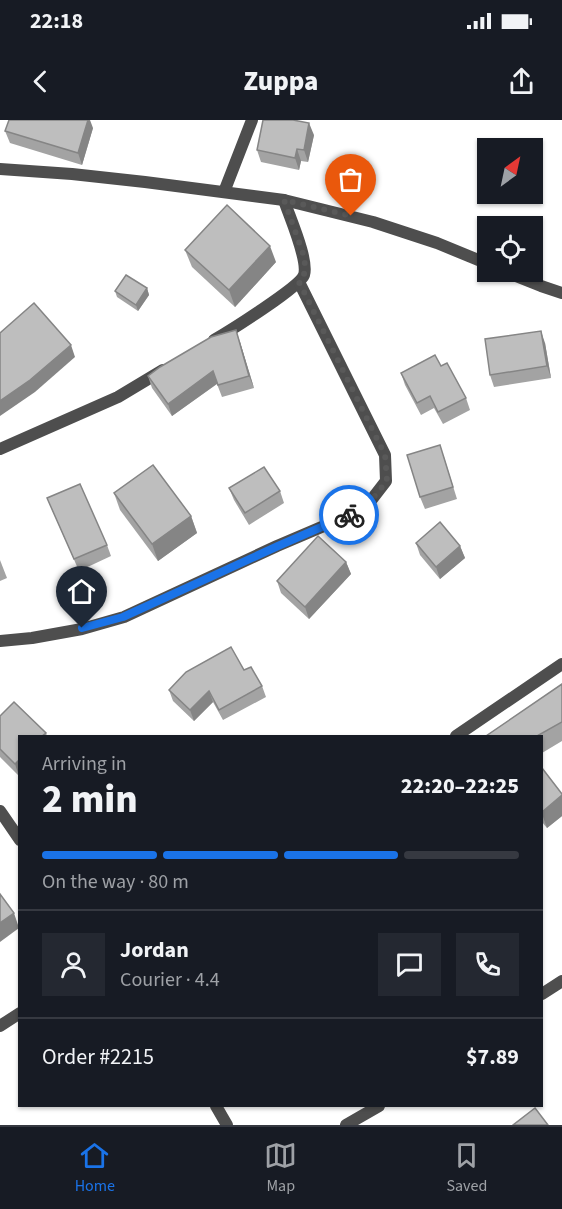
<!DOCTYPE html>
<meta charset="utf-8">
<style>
:root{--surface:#171b24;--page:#242831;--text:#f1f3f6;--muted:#9ea1a6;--line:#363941;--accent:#1a73e8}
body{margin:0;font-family:"Source Sans 3",sans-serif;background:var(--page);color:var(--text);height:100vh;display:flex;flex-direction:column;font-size:22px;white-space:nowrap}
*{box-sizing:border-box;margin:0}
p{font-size:20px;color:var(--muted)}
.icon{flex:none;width:33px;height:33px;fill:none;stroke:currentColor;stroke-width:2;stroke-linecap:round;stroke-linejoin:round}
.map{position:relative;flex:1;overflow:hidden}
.side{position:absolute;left:18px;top:615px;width:525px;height:372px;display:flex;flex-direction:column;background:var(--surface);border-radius:0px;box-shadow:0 2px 4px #0004}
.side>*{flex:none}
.needle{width:39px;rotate:33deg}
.fabs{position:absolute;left:477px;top:18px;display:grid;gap:12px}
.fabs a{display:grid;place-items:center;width:66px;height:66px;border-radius:0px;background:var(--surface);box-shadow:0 2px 4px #0004;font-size:30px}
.pin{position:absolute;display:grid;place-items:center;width:51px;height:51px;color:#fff;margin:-62px -26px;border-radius:50% 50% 50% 0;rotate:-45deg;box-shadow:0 0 6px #0007}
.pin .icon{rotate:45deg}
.courier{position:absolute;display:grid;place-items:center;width:60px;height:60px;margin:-30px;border:4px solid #1a73e8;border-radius:50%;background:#fff;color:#222;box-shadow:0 2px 8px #0007}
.head em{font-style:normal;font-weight:800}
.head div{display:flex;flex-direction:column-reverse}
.head{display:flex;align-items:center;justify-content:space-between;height:102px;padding:0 24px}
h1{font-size:39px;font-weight:800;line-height:45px}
.bar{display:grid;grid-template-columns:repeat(4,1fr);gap:9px 6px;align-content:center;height:72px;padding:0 24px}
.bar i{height:8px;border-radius:4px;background:var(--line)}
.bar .active{background:var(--accent)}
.bar p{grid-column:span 4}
.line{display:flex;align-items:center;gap:15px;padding:0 24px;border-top:2px solid var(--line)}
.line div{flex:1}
.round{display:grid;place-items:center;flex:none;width:63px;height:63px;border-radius:0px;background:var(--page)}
.status{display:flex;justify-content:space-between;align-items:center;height:42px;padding:0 30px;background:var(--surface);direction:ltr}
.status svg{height:16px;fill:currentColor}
header{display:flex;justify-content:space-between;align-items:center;height:78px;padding:0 24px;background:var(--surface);font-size:27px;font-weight:800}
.menu{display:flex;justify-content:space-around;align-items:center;height:84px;border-top:2px solid var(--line);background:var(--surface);font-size:16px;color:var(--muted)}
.menu a{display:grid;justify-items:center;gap:3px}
.menu .active{color:var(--accent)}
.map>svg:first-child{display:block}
</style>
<div class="status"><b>22:18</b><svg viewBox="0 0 49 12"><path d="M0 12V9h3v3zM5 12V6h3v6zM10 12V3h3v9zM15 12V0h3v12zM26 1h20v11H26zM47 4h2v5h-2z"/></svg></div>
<header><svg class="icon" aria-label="back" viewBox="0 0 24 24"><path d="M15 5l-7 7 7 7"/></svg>Zuppa<svg class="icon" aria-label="share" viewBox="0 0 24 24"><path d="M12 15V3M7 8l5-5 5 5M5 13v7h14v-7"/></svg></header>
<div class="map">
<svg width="562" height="1005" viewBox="0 0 562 1005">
<rect width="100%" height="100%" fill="#fff"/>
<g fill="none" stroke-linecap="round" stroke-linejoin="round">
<g stroke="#4e4e4e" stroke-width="12">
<path d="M0 49 72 54 145 62 284 80 373 102 437 123 488 144"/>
<path d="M224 72 252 0"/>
<path d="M506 152 541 166 562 173"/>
<path d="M214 220C228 212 300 167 304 155 309 140 289 96 284 80"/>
<path d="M0 329 118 277 163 250"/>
<path d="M0 521 32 518 82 509 124 497 277 426 345 397 369 383 386 361 385 335 299 162"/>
<path d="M456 616 562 544"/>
<path d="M0 691 20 720"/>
<path d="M542 874 562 861"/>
<path d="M0 906 20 893"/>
<path d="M216 986 227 1005"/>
<path d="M346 1005 379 986"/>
</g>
</g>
<g fill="#a3a3a3">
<path d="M93 8 82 45 10 23 5 11Z"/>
<path d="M314 15 308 42 301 41 299 50 261 42 257 30Z"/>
<path d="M185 130 276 142 235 187 192 147Z"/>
<path d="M147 168 149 175 138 191 117 177 115 171Z"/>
<path d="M240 222 254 268 222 277 217 264 172 296 152 268 148 256Z"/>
<path d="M545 223 551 258 494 267 490 255Z"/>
<path d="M441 246 466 278 470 290 443 304 434 288 421 295 405 265 401 253Z"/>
<path d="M444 337 457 379 425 389 420 377Z"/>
<path d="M229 368 280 371 284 383 249 405 234 380Z"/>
<path d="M114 373 191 396 197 413 158 441 120 390Z"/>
<path d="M47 378 107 425 111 436 79 451Z"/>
<path d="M416 423 460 426 465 438 440 459 420 435Z"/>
<path d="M0 440 7 458 0 461Z"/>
<path d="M346 442 351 454 309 499 281 473 277 461Z"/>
<path d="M244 550 262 566 266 577 223 600 213 582 194 601 173 581 169 570Z"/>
<path d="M562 564V621L542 633V616H486Z"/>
<path d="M0 596 46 613 47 616H20L19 656 0 637Z"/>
<path d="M542 648 562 674V696L547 708 542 702Z"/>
</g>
<g fill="#858585">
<path d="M88 0H90L93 8 82 45 78 33Z"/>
<path d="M309 3 314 15 308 42 304 30Z"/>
<path d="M297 29 301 41 299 50 295 38Z"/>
<path d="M270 126 276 142 235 187 229 170Z"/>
<path d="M147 168 149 175 138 191 136 185Z"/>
<path d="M236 210 240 222 254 268 249 256Z"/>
<path d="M541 211 545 223 551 258 547 246Z"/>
<path d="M71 225 75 237 35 272 0 296V281Z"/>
<path d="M213 251 218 263 172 296 168 284Z"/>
<path d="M191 396 197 413 158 441 152 424Z"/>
<path d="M460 426 465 438 440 459 436 447Z"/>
<path d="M346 442 351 454 309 499 305 487Z"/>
<path d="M209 571 213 582 194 601 190 590Z"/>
<path d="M20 639V655L19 656 15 644Z"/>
<path d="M562 675V696L547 708 542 694V692Z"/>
<path d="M14 793 19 808 0 822V803Z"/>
</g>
<g fill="#bebebe" stroke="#858585" stroke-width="1.5">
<path d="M9 0H88L78 33 5 11Z"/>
<path d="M263 0H293L309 3 304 30 297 29 295 38 257 30Z"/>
<path d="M227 85 270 126 229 170 185 130Z"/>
<path d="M126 155 147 168 136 185 115 171Z"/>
<path d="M34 183 71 225 30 260 0 281V213Z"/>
<path d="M236 210 249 256 218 265 213 251 168 284 148 256 160 247 211 217Z"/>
<path d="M541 211 547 246 490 255 485 219Z"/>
<path d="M435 235 441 246 447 243 466 278 438 292 430 276 417 283 401 253Z"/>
<path d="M440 325 453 367 420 377 407 335Z"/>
<path d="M153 345 191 396 152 424 114 373Z"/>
<path d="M264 347 280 371 245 393 229 368Z"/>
<path d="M80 364 107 425 74 439 47 378Z"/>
<path d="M440 402 460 426 436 447 416 423Z"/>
<path d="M318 416 346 442 305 487 277 461Z"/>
<path d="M231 527 244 550 251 547 262 566 219 590 209 571 190 590 169 570 186 552Z"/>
<path d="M562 564V602L537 616H486Z"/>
<path d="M14 582 46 613 42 616H20V639L15 644 0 629V596Z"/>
<path d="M542 648 562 674V675L542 692Z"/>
<path d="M0 774 14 793 0 803Z"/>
<path d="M535 988 548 1005H513Z"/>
</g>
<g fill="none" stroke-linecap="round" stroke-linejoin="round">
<path stroke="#595959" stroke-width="6" stroke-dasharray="0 10.8" d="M349 395 369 383 387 361 385 335 299 162 304 155 305 139 284 80 351 96"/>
<path stroke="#1a73e8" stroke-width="8" d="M82 508 123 497 278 426 349 395"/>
</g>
</svg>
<div class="fabs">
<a><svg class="needle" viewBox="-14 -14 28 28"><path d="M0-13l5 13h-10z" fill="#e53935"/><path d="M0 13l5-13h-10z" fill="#9ea1a6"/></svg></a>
<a><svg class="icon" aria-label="locate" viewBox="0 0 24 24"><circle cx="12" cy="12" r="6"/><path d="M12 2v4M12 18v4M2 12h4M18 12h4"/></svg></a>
</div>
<div class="pin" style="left:351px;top:96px;background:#ea580c"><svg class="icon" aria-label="bag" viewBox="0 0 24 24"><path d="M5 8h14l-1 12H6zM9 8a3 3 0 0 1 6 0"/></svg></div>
<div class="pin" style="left:82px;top:508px;background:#1f2937"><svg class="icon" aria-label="home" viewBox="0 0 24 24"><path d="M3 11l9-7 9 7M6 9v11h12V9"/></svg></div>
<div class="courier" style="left:349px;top:395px"><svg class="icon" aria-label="bike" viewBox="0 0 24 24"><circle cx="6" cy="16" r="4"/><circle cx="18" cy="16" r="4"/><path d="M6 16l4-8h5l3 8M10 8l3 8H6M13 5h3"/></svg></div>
<section class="side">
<div class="head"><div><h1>2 min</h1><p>Arriving in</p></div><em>22:20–22:25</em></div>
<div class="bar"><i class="active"></i><i class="active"></i><i class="active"></i><i></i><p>On the way · 80 m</p></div>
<div class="line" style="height:108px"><a class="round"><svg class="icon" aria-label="person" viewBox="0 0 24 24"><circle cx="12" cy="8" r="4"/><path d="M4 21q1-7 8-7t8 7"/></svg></a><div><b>Jordan</b><p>Courier · 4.4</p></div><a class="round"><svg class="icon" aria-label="chat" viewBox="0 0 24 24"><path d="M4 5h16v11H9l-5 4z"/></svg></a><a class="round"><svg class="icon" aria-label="phone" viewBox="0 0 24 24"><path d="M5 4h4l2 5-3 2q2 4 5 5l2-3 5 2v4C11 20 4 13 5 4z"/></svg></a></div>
<div class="line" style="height:78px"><div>Order #2215</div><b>$7.89</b></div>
</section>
</div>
<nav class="menu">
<a class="active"><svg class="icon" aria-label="home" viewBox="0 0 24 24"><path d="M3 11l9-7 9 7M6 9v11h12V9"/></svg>Home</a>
<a><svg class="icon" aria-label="map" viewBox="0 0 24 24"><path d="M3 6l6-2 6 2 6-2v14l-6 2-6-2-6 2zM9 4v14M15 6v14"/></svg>Map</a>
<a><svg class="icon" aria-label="saved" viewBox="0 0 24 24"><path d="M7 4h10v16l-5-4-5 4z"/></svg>Saved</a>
</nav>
